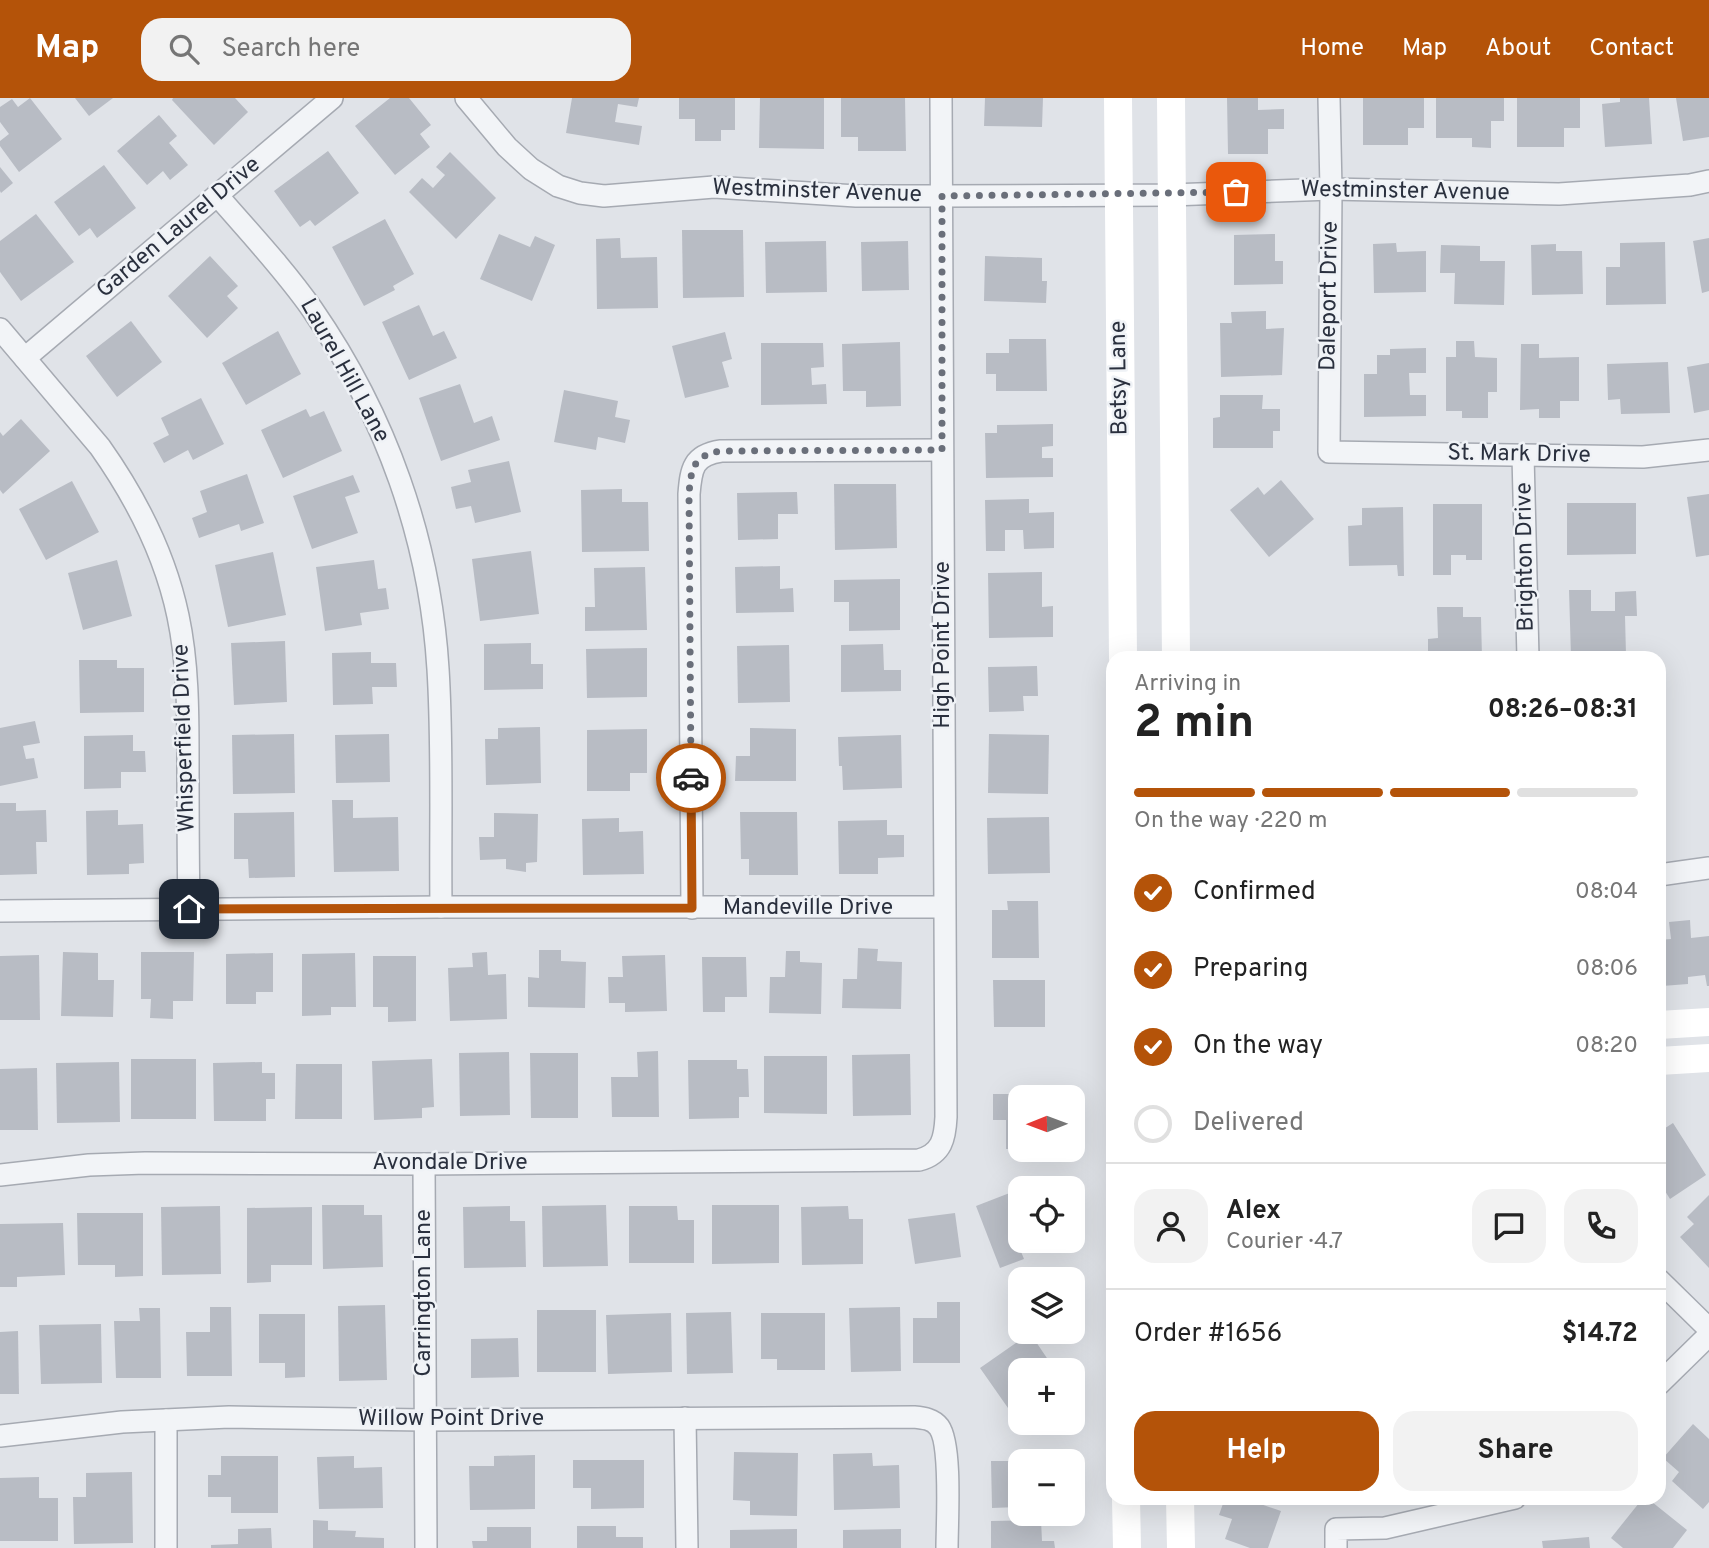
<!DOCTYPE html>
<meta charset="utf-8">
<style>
:root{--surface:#fff;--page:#f2f2f2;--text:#222;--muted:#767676;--line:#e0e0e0;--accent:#b45309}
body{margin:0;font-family:Overpass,sans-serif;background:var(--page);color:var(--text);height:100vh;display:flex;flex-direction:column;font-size:26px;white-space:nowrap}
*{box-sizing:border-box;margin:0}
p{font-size:23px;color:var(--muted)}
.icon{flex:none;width:38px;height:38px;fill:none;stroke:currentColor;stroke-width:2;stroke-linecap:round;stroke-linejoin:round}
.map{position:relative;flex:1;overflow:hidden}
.panel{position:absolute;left:1106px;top:553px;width:560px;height:854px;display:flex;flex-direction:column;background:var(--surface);border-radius:21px;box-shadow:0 7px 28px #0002}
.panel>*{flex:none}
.needle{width:46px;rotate:269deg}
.controls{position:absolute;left:1008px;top:987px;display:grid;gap:14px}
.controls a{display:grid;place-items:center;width:77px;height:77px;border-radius:14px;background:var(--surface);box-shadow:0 7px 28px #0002;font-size:35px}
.pin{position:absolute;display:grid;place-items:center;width:60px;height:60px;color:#fff;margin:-30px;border-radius:14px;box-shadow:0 4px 10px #0006}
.courier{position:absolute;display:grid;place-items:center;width:70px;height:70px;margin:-35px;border:5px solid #b45309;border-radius:50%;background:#fff;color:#222;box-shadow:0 2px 9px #0007}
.head em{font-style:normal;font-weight:700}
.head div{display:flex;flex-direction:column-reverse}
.head{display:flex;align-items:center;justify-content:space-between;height:119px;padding:0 28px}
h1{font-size:46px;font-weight:700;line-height:52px}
.bar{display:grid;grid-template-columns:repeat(4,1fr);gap:10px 7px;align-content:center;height:84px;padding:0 28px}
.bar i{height:9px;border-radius:5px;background:var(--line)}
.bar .active{background:var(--accent)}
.bar p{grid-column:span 4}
.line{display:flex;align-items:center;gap:18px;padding:0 28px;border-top:2px solid var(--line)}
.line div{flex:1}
.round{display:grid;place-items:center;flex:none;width:74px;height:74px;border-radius:21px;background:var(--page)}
ol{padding:0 28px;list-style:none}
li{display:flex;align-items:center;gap:21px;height:77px}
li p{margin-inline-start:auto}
li .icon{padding:7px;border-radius:50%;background:var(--accent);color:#fff;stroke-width:4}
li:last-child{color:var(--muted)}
li i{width:38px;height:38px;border:4px solid var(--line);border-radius:50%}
.action{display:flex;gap:14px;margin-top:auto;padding:14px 28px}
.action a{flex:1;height:80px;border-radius:21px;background:var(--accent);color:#fff;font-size:28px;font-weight:700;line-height:80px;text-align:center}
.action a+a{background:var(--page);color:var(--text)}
header{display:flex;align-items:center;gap:42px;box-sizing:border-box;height:98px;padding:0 35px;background:var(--accent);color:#fff}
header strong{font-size:33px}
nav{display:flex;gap:38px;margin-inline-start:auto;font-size:24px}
.search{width:490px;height:63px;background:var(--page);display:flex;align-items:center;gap:18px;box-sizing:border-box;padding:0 24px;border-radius:21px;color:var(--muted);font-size:26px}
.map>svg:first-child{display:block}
</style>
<header>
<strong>Map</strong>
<div class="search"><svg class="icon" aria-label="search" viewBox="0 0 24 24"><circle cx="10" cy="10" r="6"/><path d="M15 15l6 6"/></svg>Search here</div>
<nav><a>Home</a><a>Map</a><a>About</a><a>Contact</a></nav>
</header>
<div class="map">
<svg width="1709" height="1450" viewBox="0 0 1709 1450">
<rect width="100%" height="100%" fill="#e0e3e8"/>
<g fill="#b8bcc4">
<path d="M30 0 62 41 19 74 0 48V43L9 36 0 24V9L12 1 18 9Z"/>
<path d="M75 0H113L89 18Z"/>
<path d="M173 0H235L248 14 214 47 172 2Z"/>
<path d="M390 0H409L431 27 420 36 430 49 395 77 355 28Z"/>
<path d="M572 0H639L637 9 618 6 615 24 642 28 639 47 566 35Z"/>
<path d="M679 0H735V32H721V43H695V21H679Z"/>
<path d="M760 0H824V51L759 50Z"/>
<path d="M841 0H905L906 53H858V39H841Z"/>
<path d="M985 0H1043L1042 29 984 28Z"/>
<path d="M1227 0H1258V12L1284 11V31H1268V56H1228Z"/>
<path d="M1363 0H1424V30H1408V47H1363Z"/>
<path d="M1436 0H1504V23H1491V50L1472 49V40H1436Z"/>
<path d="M1517 0H1580V30H1564V49H1517Z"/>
<path d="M1620 0H1649L1652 46 1605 49 1602 6 1620 4Z"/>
<path d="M1676 0H1709V39L1683 43Z"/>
<path d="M159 17 177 38 169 45 188 67 170 82 163 73 147 87 117 53Z"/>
<path d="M328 53 359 95 315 128 310 122 300 129 274 93Z"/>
<path d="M450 54 496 100 456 141 409 94 422 80 433 90 445 77 436 69Z"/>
<path d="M104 67 136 110 97 140 90 130 79 138 54 104Z"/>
<path d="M0 69 13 85 1 95 0 93Z"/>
<path d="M36 116 74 164 21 203 0 174V143Z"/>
<path d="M385 121 414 176 393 188 395 192 364 208 332 149Z"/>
<path d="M682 132H743L744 199 683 200Z"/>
<path d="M499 136 530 149 535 138 555 147 532 203 480 181Z"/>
<path d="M1275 136V163H1283V186L1234 187V137Z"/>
<path d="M620 140 621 160 657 159 658 210 597 211 596 141Z"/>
<path d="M1709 140V193L1702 195 1693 143Z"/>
<path d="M826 143 827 194 766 195 765 144Z"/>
<path d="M908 143 909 192 862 193 861 144Z"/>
<path d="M1665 144 1666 206 1606 207V169H1620V145Z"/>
<path d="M1396 145 1397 154 1426 153V194L1374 195 1373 146Z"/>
<path d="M1556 146V153H1582L1583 196 1532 197 1531 147Z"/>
<path d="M1441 147 1480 148V163H1505L1504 207 1454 206 1455 175H1440Z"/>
<path d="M210 158 238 188 227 198 238 210 207 240 168 198Z"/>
<path d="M985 158 1042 160V183H1047L1046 205 984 203Z"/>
<path d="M419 207 433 238 444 233 457 260 409 282 382 224Z"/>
<path d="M1266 213V231L1284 230 1282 277 1221 279 1220 225H1232L1231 214Z"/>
<path d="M131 223 162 264 117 299 86 258Z"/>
<path d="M278 233 301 276 246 307 222 265Z"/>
<path d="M725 234 732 261 722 264 729 289 685 300 672 248Z"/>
<path d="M1009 241H1046L1047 293H996V276H986V255H1009Z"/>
<path d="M1456 243H1474L1475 259 1497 260V294H1488V320H1462V313H1446V259H1456Z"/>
<path d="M900 244 901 308 866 309V293H843L842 246Z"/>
<path d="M761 245H823L824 269 811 270 812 287 826 286 827 306 761 307Z"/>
<path d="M1521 246H1539V260L1579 259V303H1560V320H1539V311L1520 312Z"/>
<path d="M1426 250V275H1409L1410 297H1426V318L1364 319V276H1377V257H1390V251Z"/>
<path d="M1668 264 1670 315 1621 316 1620 301 1608 302 1607 266Z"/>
<path d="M1709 265V312L1694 315 1687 269Z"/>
<path d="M460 286 474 325 492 318 500 342 441 363 419 300Z"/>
<path d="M564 292 618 303 615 319 630 322 625 345 598 339 596 352 554 344Z"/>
<path d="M1220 297H1263L1262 311H1280V333H1273V350H1213V320L1220 319Z"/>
<path d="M201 300 224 346 193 362 188 352 164 365 153 345 169 337 161 320Z"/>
<path d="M306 311 310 319 324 313 342 353 283 380 261 332Z"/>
<path d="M21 321 50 353 3 396 0 392V334L3 338Z"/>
<path d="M1053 326V348L1042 349V360H1053V379L986 380 985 335H997V327Z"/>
<path d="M509 363 521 414 475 425 471 408 456 411 451 389 471 384 468 372Z"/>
<path d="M247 376 264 425 241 433 239 426 199 440 192 420 207 414 200 393Z"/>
<path d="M353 377 360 394 345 399 358 435 312 451 293 398Z"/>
<path d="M1281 382 1314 421 1269 459 1230 412 1258 389 1264 397Z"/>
<path d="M72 383 99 434 46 462 19 411Z"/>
<path d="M834 386H896L897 450 835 452Z"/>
<path d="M622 391V404H648L649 453 582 454 581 392Z"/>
<path d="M797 394 798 416H778V441L738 442 737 395Z"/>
<path d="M1709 396V457L1696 459 1687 399Z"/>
<path d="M1029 401V415L1054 414V450L1024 451 1023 432H1005V453H986L985 402Z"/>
<path d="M1567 405H1636V456L1567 457Z"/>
<path d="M1433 406H1482V462H1466V457H1451V477H1433Z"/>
<path d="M1403 409 1404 478H1398L1397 467 1349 468 1348 428 1362 427V410Z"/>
<path d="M531 453 539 516 480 523 472 461Z"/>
<path d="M273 454 286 517 228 529 215 467Z"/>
<path d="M117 462 132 518 83 532 68 475Z"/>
<path d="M374 462 378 491 386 490 389 511 360 515 362 527 325 533 316 469Z"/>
<path d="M780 468V491L793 490 794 514 736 515 735 469Z"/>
<path d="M645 469 647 532 585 533V509H595L594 470Z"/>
<path d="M1042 474V509L1053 508V539L989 540 988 475Z"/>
<path d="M900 481V532L849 533V504H834V482Z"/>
<path d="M1569 492H1591V513H1615V494L1636 493 1637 518H1625L1626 557 1571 559Z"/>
<path d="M1437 509H1463V519H1481L1482 560H1428V541L1438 540Z"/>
<path d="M285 543 287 604 234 607 231 545Z"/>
<path d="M531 545V566H543V591L484 592V546Z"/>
<path d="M883 546 884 572H901V593L841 594V547Z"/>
<path d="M789 547 790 604 738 605 737 548Z"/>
<path d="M647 550V599L587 600 586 551Z"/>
<path d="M371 554V565H396L397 589H372L373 606 333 607 332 555Z"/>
<path d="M79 562H117V570H144V614L80 615Z"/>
<path d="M1037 568 1038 598H1023L1024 613 989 614 988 569Z"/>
<path d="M35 623 40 645 23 648 26 661 34 660 38 680 0 688V630Z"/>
<path d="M540 629 541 685 486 687 485 641H498V630Z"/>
<path d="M750 630 796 631V683H735L736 658H750Z"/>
<path d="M647 631V675H630V693H587V632Z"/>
<path d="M294 636 295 695 233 696 232 637Z"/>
<path d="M389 636 390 684 336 685 335 637Z"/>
<path d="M989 636 1049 637 1048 696 988 695Z"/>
<path d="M133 637V653H145L146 674H121V690L84 691V638Z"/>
<path d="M901 637 902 690 843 692 842 668H839L838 639Z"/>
<path d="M332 702H353V720L398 719 399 773 334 774Z"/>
<path d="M0 705H16V713L46 712 47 744H36L37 776 0 777Z"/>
<path d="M118 712V727L143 726 144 765 129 766V776L87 777 86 713Z"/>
<path d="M294 714 295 779 249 780 248 761H234V715Z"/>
<path d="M740 714H797L798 777H749V761H741Z"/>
<path d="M494 715 538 716 537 764 526 765V774L506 771V761L480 762 479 739H494Z"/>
<path d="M1049 719 1050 775 988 776 987 720Z"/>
<path d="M619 720V734L643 733 644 776 583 777 582 721Z"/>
<path d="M887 722V737H904V759L878 760V776H839L838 723Z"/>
<path d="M1007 803H1038L1039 860H992V812H1008Z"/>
<path d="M1690 822 1691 840 1709 838V888H1707L1705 877 1688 879V886L1662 888 1659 842 1671 841 1669 824Z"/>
<path d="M858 850 878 851 877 863 902 864 901 911 842 910 843 881H857Z"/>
<path d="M539 852H561V863L586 864 585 910 528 909V879L539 880Z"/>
<path d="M786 853H800V864L822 865 821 916 769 915 770 879H785Z"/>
<path d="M63 854 98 855V882H114L113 919 61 918Z"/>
<path d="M141 854H194L193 903H173V921L150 920 151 901H141Z"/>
<path d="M487 854 488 877 506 876 507 921 450 923 448 870 473 869 472 855Z"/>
<path d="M273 855V894H256V906H226V856Z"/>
<path d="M355 855 356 909H331V917L302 918V856Z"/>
<path d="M39 857 40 922H0V858Z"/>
<path d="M665 857 667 913 625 914V905H609L608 879H623L622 858Z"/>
<path d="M373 858H416V923L388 924V909H373Z"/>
<path d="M702 859H746L747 899H725V914H703Z"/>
<path d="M993 882H1045V929H994Z"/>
<path d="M658 953 659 1019H612L611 979H638L637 954Z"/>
<path d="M509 954 510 1017 460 1018 459 955Z"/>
<path d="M530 955H578V1020H531Z"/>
<path d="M910 956 911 1017 853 1018 852 957Z"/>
<path d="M764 958H827V1016L764 1015Z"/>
<rect x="131" y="961" width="65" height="60"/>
<path d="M432 961 434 1009 422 1010V1020L374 1022 372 963Z"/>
<path d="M688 962H737V971H748L749 999H739V1020L689 1021Z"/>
<path d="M119 964 120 1024 57 1025 56 965Z"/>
<path d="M262 964V975H275V1001H266V1023H214L213 965Z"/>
<path d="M296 966H342V1021H295Z"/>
<path d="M37 970 38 1032H0V971Z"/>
<path d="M993 996H1054V999H1020V1051H1006V1022H993Z"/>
<path d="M1673 1025 1706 1077 1670 1101 1665 1093 1659 1096V1034Z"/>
<path d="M1020 1091V1143H1026L1018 1146 1024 1161 1000 1170 976 1108Z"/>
<path d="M1709 1097V1170L1680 1139 1694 1126 1687 1119Z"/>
<path d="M322 1107H364V1117H382L383 1169 323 1171Z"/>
<path d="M606 1107 608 1168 543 1169 542 1108Z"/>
<path d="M712 1107H779V1165L712 1166Z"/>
<path d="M220 1108 221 1176 162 1177 161 1109Z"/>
<path d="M510 1108V1123H525L526 1169 464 1170 463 1109Z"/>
<path d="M629 1108H677L678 1122H694V1165H629Z"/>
<path d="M848 1108 849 1121H863V1166L802 1167 801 1109Z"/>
<path d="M312 1109V1167H271V1184L247 1185V1110Z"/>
<path d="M77 1115H143V1178L115 1179V1167H78Z"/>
<path d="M955 1115 961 1159 915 1166 908 1121Z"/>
<path d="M63 1125 65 1177 17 1179V1189H0V1126Z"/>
<path d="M937 1204H960V1265H913V1220H937Z"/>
<path d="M385 1207 387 1282 339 1283 338 1208Z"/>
<path d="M210 1209H231L232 1278H187L186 1234H210Z"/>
<path d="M900 1209 901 1273 851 1274 849 1210Z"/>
<path d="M139 1210H160L161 1280H116L114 1223H140Z"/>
<rect x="537" y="1212" width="59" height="62"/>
<path d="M731 1214 733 1275 687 1276 686 1215Z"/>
<path d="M671 1215 672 1274 608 1276 606 1217Z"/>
<path d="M761 1215H825V1272H777V1261H761Z"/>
<path d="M259 1216H305V1279L285 1280V1265H259Z"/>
<path d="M101 1226 102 1285 41 1286 39 1227Z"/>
<path d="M18 1233 19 1296H0V1234Z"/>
<path d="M1030 1235 1055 1272H1020V1301L1008 1310 980 1270Z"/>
<path d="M518 1240 519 1279 471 1280V1241Z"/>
<path d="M1693 1326 1709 1341V1404L1703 1411 1672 1383 1679 1374 1663 1360Z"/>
<path d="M734 1354 798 1355 797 1418 750 1417V1403L733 1402Z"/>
<path d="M872 1355 873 1368 899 1367 900 1410 834 1412 833 1356Z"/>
<path d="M535 1357V1411L470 1412 469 1368H494V1358Z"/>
<path d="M221 1358H278V1415H231V1399H208V1377H221Z"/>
<path d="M354 1358V1370L382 1369 383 1410 319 1411 317 1359Z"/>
<path d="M573 1362H644V1410L591 1411V1390H573Z"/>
<path d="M991 1363H1020V1409L992 1410Z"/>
<path d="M132 1374 133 1445 74 1446 73 1399H86V1375Z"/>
<path d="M39 1379V1400H58V1443H0V1380Z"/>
<path d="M1225 1400H1243L1281 1413 1268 1450H1250L1225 1441 1232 1421 1219 1417Z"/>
<path d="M1643 1400H1647L1687 1432 1673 1450H1623L1611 1440Z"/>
<path d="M313 1422 328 1423V1432L356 1433 355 1439 384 1440V1450H313Z"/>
<path d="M1041 1422 1042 1443H1054L1055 1450H991V1423Z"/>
<path d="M577 1428H616V1439H643V1450H577Z"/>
<path d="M487 1429H531V1450H473L472 1443H487Z"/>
<path d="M271 1430 272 1450H211V1447L238 1446V1431Z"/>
<path d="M797 1431V1450H730V1432Z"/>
<path d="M901 1431V1450H843V1432Z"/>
<path d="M1589 1439 1590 1450H1543L1542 1443Z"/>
</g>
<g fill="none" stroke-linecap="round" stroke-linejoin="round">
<defs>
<g id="minor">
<path d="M466 0 507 49 531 71 558 88 580 95 604 98 714 89 856 98H941L1171 97 1331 91 1559 96 1690 87 1709 83"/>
<path d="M1329 0 1331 91 1329 354 1643 359 1709 352"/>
<path d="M217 97C249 134 284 171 312 211 386 318 430 441 438 571 443 650 440 731 441 809"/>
<path d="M0 231 100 349C136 400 165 456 178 518 188 565 188 614 188 661 188 711 188 761 189 811"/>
<path d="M25 260 332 0"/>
<path d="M1523 357 1528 560"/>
<path d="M1659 777 1709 770"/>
<path d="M692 810 689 396C691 371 693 357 721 353L942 352"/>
<path d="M0 813 441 809H943"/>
<path d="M424 1066 426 1450"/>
<path d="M0 1077 89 1067 145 1065 424 1066 919 1062C942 1056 945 1040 946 1019L941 0"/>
<path d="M1659 1182 1709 1231"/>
<path d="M1659 1286 1709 1237"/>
<path d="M685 1320 687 1450"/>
<path d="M0 1338 122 1324 229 1319 424 1322 914 1319C924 1320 933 1321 939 1329 952 1347 947 1425 947 1450"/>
<path d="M166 1450V1322"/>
<path d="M1336 1450V1431L1385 1430 1515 1400"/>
</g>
</defs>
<use href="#minor" stroke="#a6aab2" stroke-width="24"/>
<use href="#minor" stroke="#f2f4f7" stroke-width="21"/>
<g stroke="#fff" stroke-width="28">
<path d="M1118 0 1123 560"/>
<path d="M1171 0 1176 560"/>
<path d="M1659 927 1709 924"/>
<path d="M1659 963 1709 960"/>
<path d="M1126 1400 1127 1450"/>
<path d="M1180 1400 1181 1450"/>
</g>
</g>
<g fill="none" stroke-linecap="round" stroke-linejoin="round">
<path stroke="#6a6f7a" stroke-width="7" stroke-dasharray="0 12.6" d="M691 680 689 396C691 371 693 357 721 353L942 352V98L1236 94"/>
<path stroke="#b45309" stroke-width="9" d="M189 811 692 810 691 680"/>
</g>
<g text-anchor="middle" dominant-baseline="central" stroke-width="5" stroke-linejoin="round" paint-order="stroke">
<g font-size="23" fill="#2a303e" stroke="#eff2f6">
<text transform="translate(817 94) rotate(2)">Westminster Avenue</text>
<text transform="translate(1405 94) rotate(1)">Westminster Avenue</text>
<text transform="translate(179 130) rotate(-40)">Garden Laurel Drive</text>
<text transform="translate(1330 198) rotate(-89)">Daleport Drive</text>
<text transform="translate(344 273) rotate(61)">Laurel Hill Lane</text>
<text transform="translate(1120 280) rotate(-91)">Betsy Lane</text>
<text transform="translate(1519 357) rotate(1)">St. Mark Drive</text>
<text transform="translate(1526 459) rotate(-91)">Brighton Drive</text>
<text transform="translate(943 547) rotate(-90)">High Point Drive</text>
<text transform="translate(185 640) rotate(-92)">Whisperfield Drive</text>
<text x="808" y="810">Mandeville Drive</text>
<text x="450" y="1065">Avondale Drive</text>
<text transform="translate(424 1195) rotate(-90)">Carrington Lane</text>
<text x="451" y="1321">Willow Point Drive</text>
</g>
</g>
</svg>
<div class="controls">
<a><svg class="needle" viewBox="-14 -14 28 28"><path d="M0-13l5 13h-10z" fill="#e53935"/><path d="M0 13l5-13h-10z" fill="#767676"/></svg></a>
<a><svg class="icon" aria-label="locate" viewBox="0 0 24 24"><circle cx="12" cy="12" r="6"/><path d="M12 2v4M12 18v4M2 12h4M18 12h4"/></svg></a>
<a><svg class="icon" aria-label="layers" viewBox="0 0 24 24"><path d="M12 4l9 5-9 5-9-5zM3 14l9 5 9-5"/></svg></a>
<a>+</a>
<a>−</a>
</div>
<div class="pin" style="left:1236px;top:94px;background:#ea580c"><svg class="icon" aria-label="bag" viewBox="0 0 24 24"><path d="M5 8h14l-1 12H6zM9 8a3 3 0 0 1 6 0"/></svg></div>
<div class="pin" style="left:189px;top:811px;background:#1f2937"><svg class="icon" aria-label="home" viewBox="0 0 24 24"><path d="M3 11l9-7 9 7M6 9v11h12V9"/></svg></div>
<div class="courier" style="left:691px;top:680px"><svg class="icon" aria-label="car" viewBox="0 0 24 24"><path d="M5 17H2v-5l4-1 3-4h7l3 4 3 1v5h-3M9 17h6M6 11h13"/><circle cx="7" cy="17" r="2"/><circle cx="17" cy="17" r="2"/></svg></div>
<section class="panel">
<div class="head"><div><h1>2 min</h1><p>Arriving in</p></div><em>08:26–08:31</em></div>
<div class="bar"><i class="active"></i><i class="active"></i><i class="active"></i><i></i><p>On the way · 220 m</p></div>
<ol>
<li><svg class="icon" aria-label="check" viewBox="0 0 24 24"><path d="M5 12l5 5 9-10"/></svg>Confirmed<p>08:04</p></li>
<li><svg class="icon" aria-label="check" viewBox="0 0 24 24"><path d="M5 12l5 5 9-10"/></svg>Preparing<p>08:06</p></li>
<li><svg class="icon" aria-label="check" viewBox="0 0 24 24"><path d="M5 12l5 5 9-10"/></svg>On the way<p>08:20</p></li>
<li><i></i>Delivered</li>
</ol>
<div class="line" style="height:126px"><a class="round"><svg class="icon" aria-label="person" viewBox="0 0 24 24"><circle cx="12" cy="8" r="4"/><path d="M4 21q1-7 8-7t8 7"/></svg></a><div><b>Alex</b><p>Courier · 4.7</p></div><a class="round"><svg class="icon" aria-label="chat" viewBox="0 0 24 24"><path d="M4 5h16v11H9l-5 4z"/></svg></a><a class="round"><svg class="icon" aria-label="phone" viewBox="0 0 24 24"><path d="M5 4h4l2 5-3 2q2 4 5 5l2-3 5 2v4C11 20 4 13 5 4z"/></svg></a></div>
<div class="line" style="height:91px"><div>Order #1656</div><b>$14.72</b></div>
<div class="action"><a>Help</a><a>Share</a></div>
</section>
</div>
